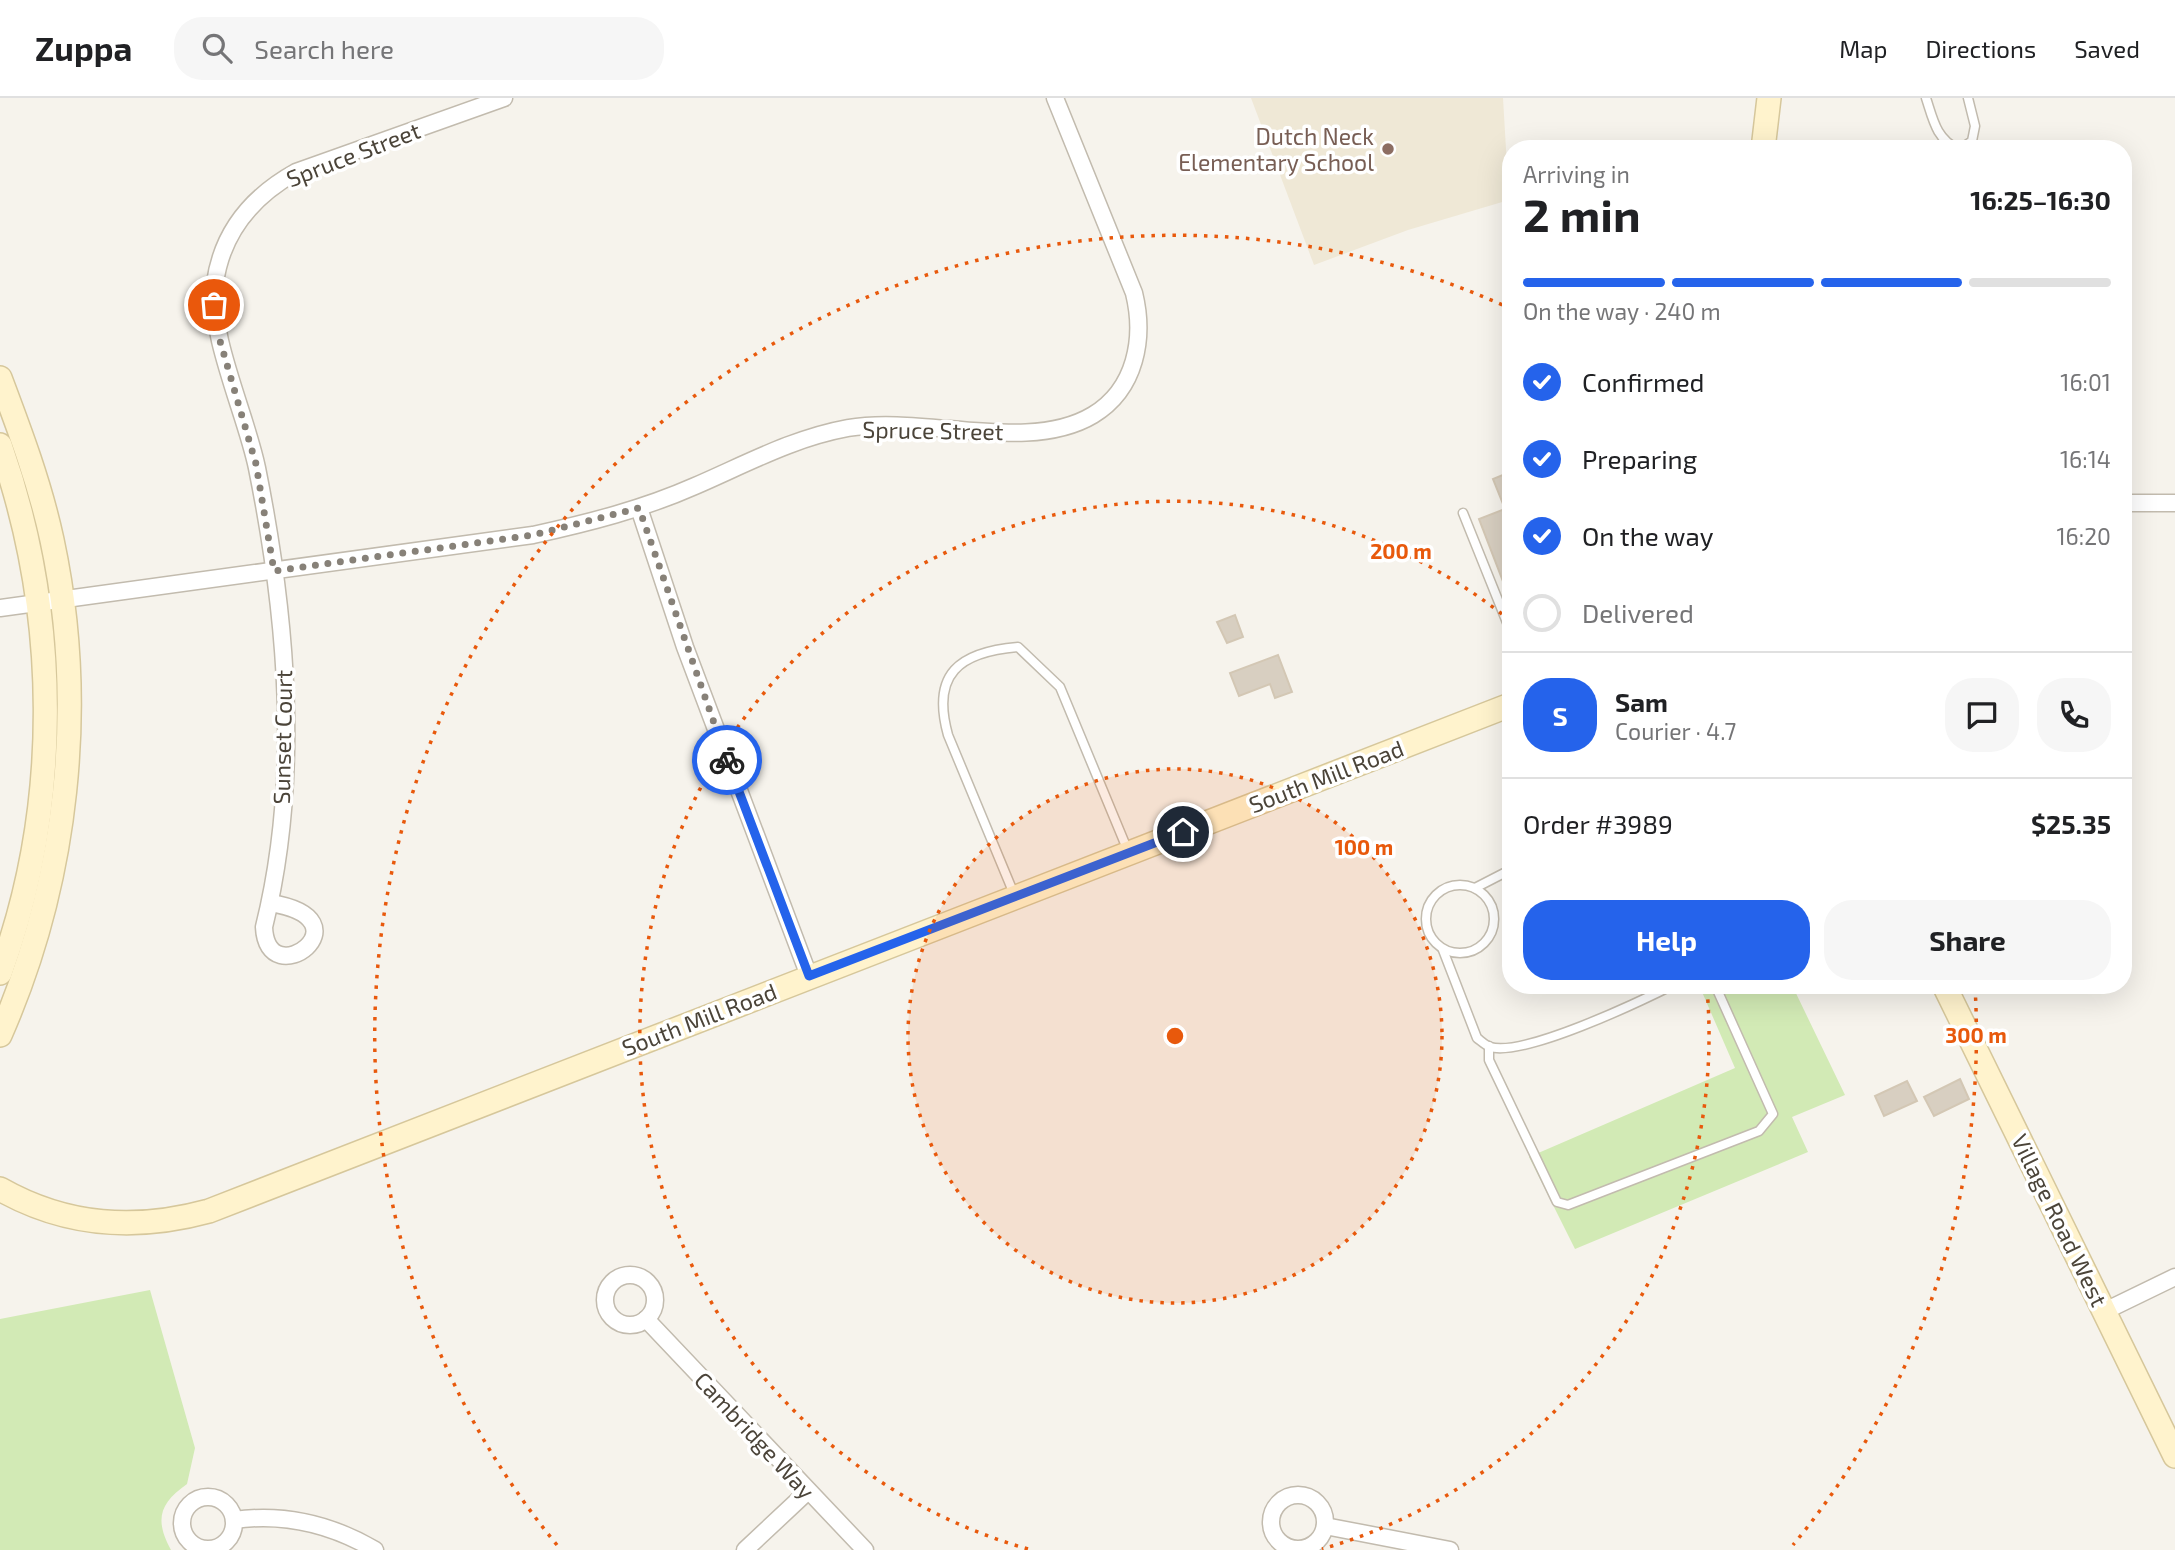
<!DOCTYPE html>
<meta charset="utf-8">
<style>
:root{--surface:#fff;--page:#f6f6f6;--text:#202124;--muted:#757577;--line:#e0e0e0;--accent:#2563eb}
body{margin:0;font-family:"Exo 2",sans-serif;background:var(--page);color:var(--text);height:100vh;display:flex;flex-direction:column;font-size:26px;white-space:nowrap}
*{box-sizing:border-box;margin:0}
p{font-size:23px;color:var(--muted)}
.icon{flex:none;width:38px;height:38px;fill:none;stroke:currentColor;stroke-width:2;stroke-linecap:round;stroke-linejoin:round}
.map{position:relative;flex:1;overflow:hidden}
.sheet{position:absolute;left:1502px;top:42px;width:630px;height:854px;display:flex;flex-direction:column;background:var(--surface);border-radius:28px;box-shadow:0 7px 28px #0002}
.sheet>*{flex:none}
.pin{position:absolute;display:grid;place-items:center;width:60px;height:60px;color:#fff;margin:-30px;border:4px solid #fff;border-radius:50%;box-shadow:0 2px 7px #0007}
.courier{position:absolute;display:grid;place-items:center;width:70px;height:70px;margin:-35px;border:5px solid #2563eb;border-radius:50%;background:#fff;color:#222;box-shadow:0 2px 9px #0007}
.headline em{font-style:normal;font-weight:700}
.headline div{display:flex;flex-direction:column-reverse}
.headline{display:flex;align-items:center;justify-content:space-between;height:119px;padding:0 21px}
h1{font-size:46px;font-weight:700;line-height:52px}
.bar{display:grid;grid-template-columns:repeat(4,1fr);gap:10px 7px;align-content:center;height:84px;padding:0 21px}
.bar i{height:9px;border-radius:5px;background:var(--line)}
.bar .active{background:var(--accent)}
.bar p{grid-column:span 4}
.line{display:flex;align-items:center;gap:18px;padding:0 21px;border-top:2px solid var(--line)}
.line div{flex:1}
.round{display:grid;place-items:center;flex:none;width:74px;height:74px;border-radius:28px;background:var(--page)}
ol{padding:0 21px;list-style:none}
li{display:flex;align-items:center;gap:21px;height:77px}
li p{margin-inline-start:auto}
li .icon{padding:7px;border-radius:50%;background:var(--accent);color:#fff;stroke-width:4}
li:last-child{color:var(--muted)}
li i{width:38px;height:38px;border:4px solid var(--line);border-radius:50%}
.action{display:flex;gap:14px;margin-top:auto;padding:14px 21px}
.action a{flex:1;height:80px;border-radius:28px;background:var(--accent);color:#fff;font-size:28px;font-weight:700;line-height:80px;text-align:center}
.action a+a{background:var(--page);color:var(--text)}
header{display:flex;align-items:center;gap:42px;box-sizing:border-box;height:98px;padding:0 35px;background:var(--surface);border-bottom:2px solid var(--line)}
header strong{font-size:33px}
nav{display:flex;gap:38px;margin-inline-start:auto;font-size:24px}
.search{width:490px;height:63px;background:var(--page);display:flex;align-items:center;gap:18px;box-sizing:border-box;padding:0 24px;border-radius:28px;color:var(--muted);font-size:26px}
.map>svg:first-child{display:block}
</style>
<header>
<strong>Zuppa</strong>
<div class="search"><svg class="icon" aria-label="search" viewBox="0 0 24 24"><circle cx="10" cy="10" r="6"/><path d="M15 15l6 6"/></svg>Search here</div>
<nav><a>Map</a><a>Directions</a><a>Saved</a></nav>
</header>
<div class="map">
<svg width="2175" height="1452" viewBox="0 0 2175 1452">
<rect width="100%" height="100%" fill="#f6f3ec"/>
<path fill="#efe8d6" d="M1251 0H1503L1509 102 1408 132 1314 167Z"/>
<g fill="#d2eab5">
<path d="M1699 887H1792L1845 997 1792 1019 1808 1054 1575 1151 1529 1059 1735 970Z"/>
<path d="M150 1192 195 1350 187 1386C160 1405 154 1421 171 1452H0V1221Z"/>
</g>
<g fill="#d8cfc1" stroke="#d3c7b4" stroke-width="2">
<path d="M1510 374V499H1509L1479 421 1505 411 1493 381Z"/>
<path d="M1235 517 1243 539 1227 545 1217 524Z"/>
<path d="M1278 557 1292 594 1275 600 1270 586 1239 598 1230 575Z"/>
<path d="M1960 981 1969 1001 1934 1018 1924 999Z"/>
<path d="M1907 983 1917 1003 1884 1018 1875 998Z"/>
</g>
<g fill="none" stroke-linecap="round" stroke-linejoin="round">
<defs>
<g id="lane">
<path d="M1926 0C1933 21 1936 41 1958 51"/>
<path d="M1960 51 1972 43 1975 28 1968 0"/>
<path d="M1463 415 1510 532"/>
<circle cx="1460" cy="821" r="34"/>
<path d="M1475 790 1510 772"/>
<path d="M1014 796 948 637C931 576 959 554 1018 549L1060 589 1128 753"/>
<path d="M1443 852 1477 940C1481 943 1485 947 1490 949 1524 959 1639 904 1673 887"/>
<path d="M1489 948V962L1557 1104 1568 1107 1759 1033 1773 1016 1715 887"/>
</g>
<g id="street">
<path d="M2123 405H2175"/>
<path d="M639 410 685 549 809 878"/>
<path d="M0 510 533 437C588 425 643 411 695 388 746 366 793 340 848 330 925 317 1028 356 1093 317 1136 291 1145 240 1134 195L1055 0"/>
<path d="M270 805C372 821 267 899 264 829 301 680 287 519 257 370 246 316 208 237 215 185 222 134 253 98 296 74L504 0"/>
<circle cx="630" cy="1202" r="25"/>
<path d="M2105 1213 2175 1179"/>
<path d="M646 1221 865 1452"/>
<circle cx="1298" cy="1424" r="27"/>
<circle cx="208" cy="1425" r="26"/>
<path d="M234 1422C284 1415 331 1426 375 1452"/>
<path d="M1325 1428 1450 1452"/>
<path d="M745 1452 808 1393"/>
</g>
<g id="secondary">
<path d="M1763 51 1769 0"/>
<path d="M0 280C20 333 40 386 52 442 87 606 68 783 0 937"/>
<path d="M0 347C59 515 62 706 0 875"/>
<path d="M1944 887 2175 1358"/>
<path d="M0 1091C67 1129 136 1133 209 1113L1510 607"/>
</g>
</defs>
<use href="#lane" stroke="#c2bbae" stroke-width="11"/>
<use href="#street" stroke="#c2bbae" stroke-width="19"/>
<use href="#secondary" stroke="#d6c79b" stroke-width="26"/>
<use href="#lane" stroke="#fff" stroke-width="8"/>
<use href="#street" stroke="#fff" stroke-width="16"/>
<use href="#secondary" stroke="#fff3cd" stroke-width="23"/>
</g>
<g fill="none" stroke-linecap="round" stroke-linejoin="round">
<path stroke="#878178" stroke-width="7" stroke-dasharray="0 12.6" d="M214 207 218 236 256 366 274 473 533 437 639 410 727 662"/>
<path stroke="#2563eb" stroke-width="9" d="M727 662 809 878 1183 734"/>
</g>
<circle cx="1175" cy="938" r="267" fill="#e8590c" fill-opacity=".12"/>
<g fill="none" stroke="#e8590c" stroke-width="3.5" stroke-dasharray="3.5 7">
<circle cx="1175" cy="938" r="267"/>
<path d="M1028 1451A534 534 0 1 1 1507 520M1707 891A534 534 0 0 1 1322 1451"/>
<path d="M557 1447A801 801 0 0 1 1507 209M1975 889A801 801 0 0 1 1793 1447"/>
</g>
<circle fill="#8d6e63" stroke="#fff" stroke-width="2.5" cx="1388" cy="51" r="7"/>
<g text-anchor="middle" dominant-baseline="central" stroke-width="7" stroke-linejoin="round" paint-order="stroke">
<g font-size="23" fill="#785e54" stroke="#fff" text-anchor="end">
<text x="1374" y="38">Dutch Neck<tspan x="1374" dy="26">Elementary School</tspan></text>
</g>
<g font-size="23" fill="#4b4439" stroke="#fff">
<text transform="translate(353 56) rotate(-21)">Spruce Street</text>
<text transform="translate(933 332) rotate(1)">Spruce Street</text>
<text transform="translate(282 639) rotate(-89)">Sunset Court</text>
<text transform="translate(1326 678) rotate(-21)">South Mill Road</text>
<text transform="translate(699 921) rotate(-21)">South Mill Road</text>
<text transform="translate(2060 1122) rotate(64)">Village Road West</text>
<text transform="translate(755 1337) rotate(47)">Cambridge Way</text>
</g>
</g>
<circle cx="1175" cy="938" r="10" fill="#e8590c" stroke="#fff" stroke-width="3.5"/>
<g font-size="21" text-anchor="middle" font-weight="bold" fill="#e8590c" stroke="#fff" stroke-width="7" stroke-linejoin="round" paint-order="stroke">
<text x="1401" y="461">200 m</text>
<text x="1364" y="757">100 m</text>
<text x="1976" y="945">300 m</text>
</g>
</svg>
<div class="pin" style="left:214px;top:207px;background:#ea580c"><svg class="icon" aria-label="bag" viewBox="0 0 24 24"><path d="M5 8h14l-1 12H6zM9 8a3 3 0 0 1 6 0"/></svg></div>
<div class="pin" style="left:1183px;top:734px;background:#1f2937"><svg class="icon" aria-label="home" viewBox="0 0 24 24"><path d="M3 11l9-7 9 7M6 9v11h12V9"/></svg></div>
<div class="courier" style="left:727px;top:662px"><svg class="icon" aria-label="bike" viewBox="0 0 24 24"><circle cx="6" cy="16" r="4"/><circle cx="18" cy="16" r="4"/><path d="M6 16l4-8h5l3 8M10 8l3 8H6M13 5h3"/></svg></div>
<section class="sheet">
<div class="headline"><div><h1>2 min</h1><p>Arriving in</p></div><em>16:25–16:30</em></div>
<div class="bar"><i class="active"></i><i class="active"></i><i class="active"></i><i></i><p>On the way · 240 m</p></div>
<ol>
<li><svg class="icon" aria-label="check" viewBox="0 0 24 24"><path d="M5 12l5 5 9-10"/></svg>Confirmed<p>16:01</p></li>
<li><svg class="icon" aria-label="check" viewBox="0 0 24 24"><path d="M5 12l5 5 9-10"/></svg>Preparing<p>16:14</p></li>
<li><svg class="icon" aria-label="check" viewBox="0 0 24 24"><path d="M5 12l5 5 9-10"/></svg>On the way<p>16:20</p></li>
<li><i></i>Delivered</li>
</ol>
<div class="line" style="height:126px"><b class="round" style="background:var(--accent);color:#fff">S</b><div><b>Sam</b><p>Courier · 4.7</p></div><a class="round"><svg class="icon" aria-label="chat" viewBox="0 0 24 24"><path d="M4 5h16v11H9l-5 4z"/></svg></a><a class="round"><svg class="icon" aria-label="phone" viewBox="0 0 24 24"><path d="M5 4h4l2 5-3 2q2 4 5 5l2-3 5 2v4C11 20 4 13 5 4z"/></svg></a></div>
<div class="line" style="height:91px"><div>Order #3989</div><b>$25.35</b></div>
<div class="action"><a>Help</a><a>Share</a></div>
</section>
</div>
